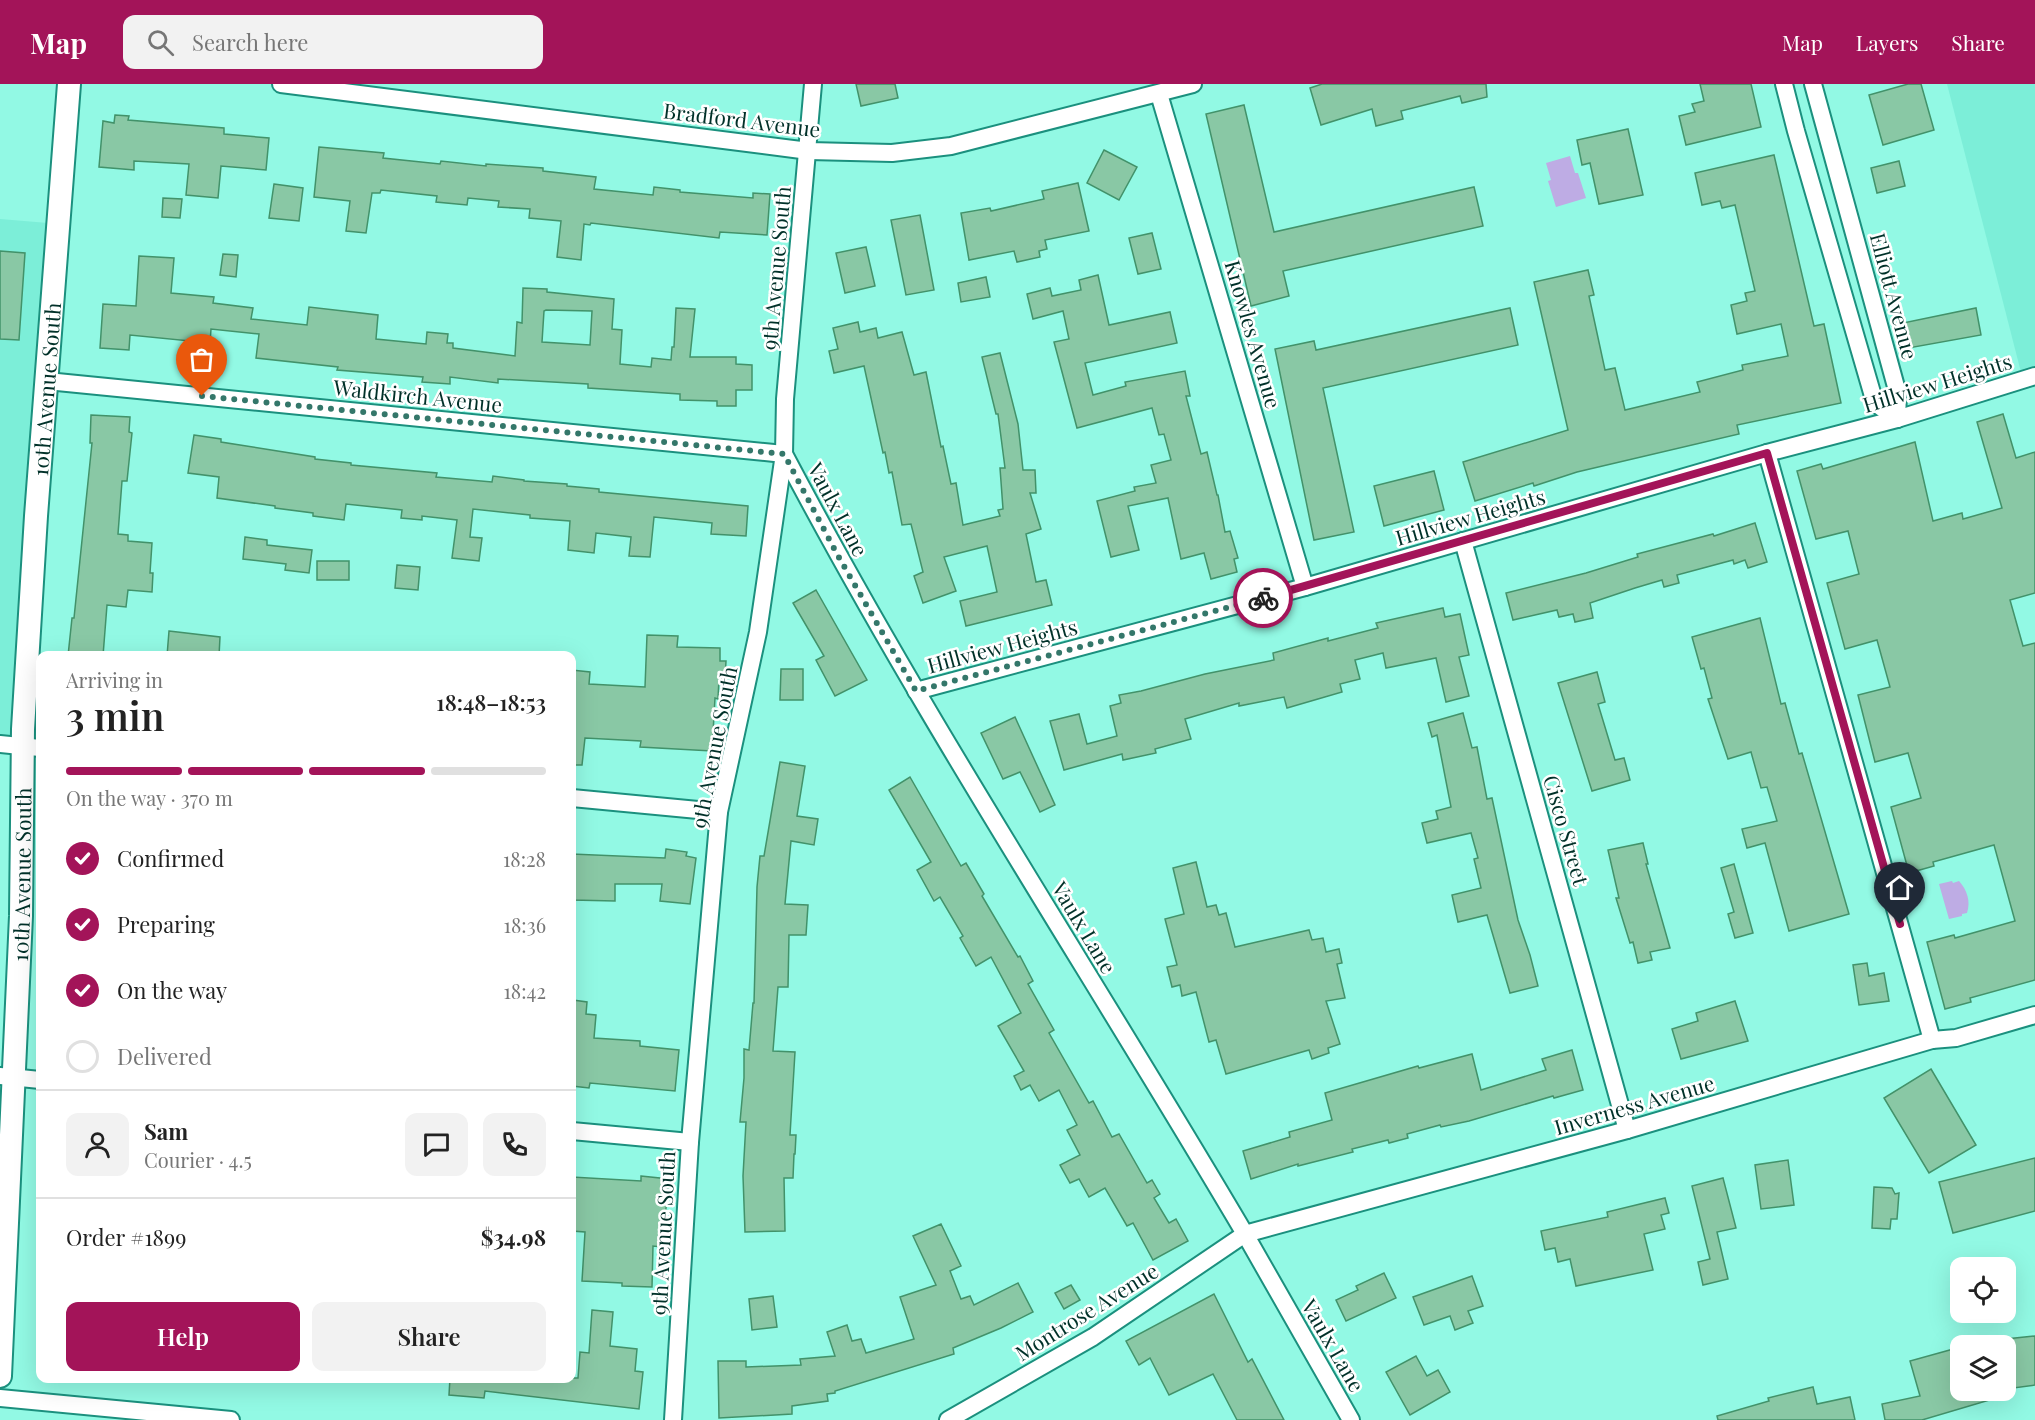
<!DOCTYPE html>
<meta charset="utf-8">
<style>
:root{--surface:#fff;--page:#f2f2f2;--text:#222;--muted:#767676;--line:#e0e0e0;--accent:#a31459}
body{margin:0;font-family:"Playfair Display",serif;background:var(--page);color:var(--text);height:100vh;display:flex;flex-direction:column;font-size:22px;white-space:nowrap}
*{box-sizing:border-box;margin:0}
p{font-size:20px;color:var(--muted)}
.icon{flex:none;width:33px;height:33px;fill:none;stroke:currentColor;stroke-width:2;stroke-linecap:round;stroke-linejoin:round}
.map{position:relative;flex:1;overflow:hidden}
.sheet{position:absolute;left:36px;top:567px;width:540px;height:732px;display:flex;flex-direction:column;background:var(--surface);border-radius:12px;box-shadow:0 6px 24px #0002}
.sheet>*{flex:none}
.controls{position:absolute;left:1950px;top:1173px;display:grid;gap:12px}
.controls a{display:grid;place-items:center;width:66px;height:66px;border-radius:12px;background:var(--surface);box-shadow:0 6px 24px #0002;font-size:30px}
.pin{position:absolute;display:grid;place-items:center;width:51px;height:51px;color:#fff;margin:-62px -26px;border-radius:50% 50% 50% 0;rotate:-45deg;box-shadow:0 0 6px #0007}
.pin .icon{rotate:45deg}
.courier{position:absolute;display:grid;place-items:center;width:60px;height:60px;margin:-30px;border:4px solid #a31459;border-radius:50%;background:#fff;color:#222;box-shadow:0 2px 8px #0007}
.summary em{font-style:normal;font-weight:600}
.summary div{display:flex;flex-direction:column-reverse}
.summary{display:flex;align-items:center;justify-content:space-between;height:102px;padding:0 30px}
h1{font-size:39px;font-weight:600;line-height:45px}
.bar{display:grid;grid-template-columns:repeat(4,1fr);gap:9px 6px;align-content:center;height:72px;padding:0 30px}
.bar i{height:8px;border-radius:4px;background:var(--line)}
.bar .current{background:var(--accent)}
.bar p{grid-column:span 4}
.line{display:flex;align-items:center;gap:15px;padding:0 30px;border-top:2px solid var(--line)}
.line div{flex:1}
.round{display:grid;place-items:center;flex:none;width:63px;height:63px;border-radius:12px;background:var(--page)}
ol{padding:0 30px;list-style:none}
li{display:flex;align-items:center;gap:18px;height:66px}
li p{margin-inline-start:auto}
li .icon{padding:6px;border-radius:50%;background:var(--accent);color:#fff;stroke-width:4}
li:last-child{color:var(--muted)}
li i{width:33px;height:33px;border:3px solid var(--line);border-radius:50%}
.cta{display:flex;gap:12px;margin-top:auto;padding:12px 30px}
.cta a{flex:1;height:69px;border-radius:12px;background:var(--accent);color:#fff;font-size:24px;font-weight:600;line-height:69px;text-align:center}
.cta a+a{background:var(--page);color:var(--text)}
header{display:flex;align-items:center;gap:36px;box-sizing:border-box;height:84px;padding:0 30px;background:var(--accent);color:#fff}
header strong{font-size:28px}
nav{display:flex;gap:33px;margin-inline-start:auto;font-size:21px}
.search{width:420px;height:54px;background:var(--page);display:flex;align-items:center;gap:15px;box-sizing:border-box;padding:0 21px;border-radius:12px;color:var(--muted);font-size:22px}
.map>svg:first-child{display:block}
</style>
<header>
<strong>Map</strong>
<div class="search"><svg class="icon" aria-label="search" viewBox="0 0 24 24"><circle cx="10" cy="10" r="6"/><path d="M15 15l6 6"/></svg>Search here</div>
<nav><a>Map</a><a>Layers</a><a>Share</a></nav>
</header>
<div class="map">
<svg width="2035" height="1336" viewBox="0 0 2035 1336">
<rect width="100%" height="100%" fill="#92f9e4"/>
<g fill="#7ceed8">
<path d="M1947 0H2035V293L2023 296Z"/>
<path d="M0 135 60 140 24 662 0 660Z"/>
</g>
<g fill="#beace4">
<path d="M1570 72 1575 89H1578L1586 114 1556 123 1548 97 1551 96 1546 79Z"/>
<path d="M1952 797 1953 799 1959 797C1967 806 1971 817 1967 829L1962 830V832L1949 835 1939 800Z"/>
</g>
<g fill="#89c8a5" stroke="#42926a" stroke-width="1.5" fill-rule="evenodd">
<path d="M856 0H895L898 14 861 22Z"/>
<path d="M1322 0H1486L1487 13 1462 19 1460 12 1401 27 1403 35 1376 42 1372 25 1321 41 1310 4Z"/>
<path d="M1700 0H1751L1761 43 1686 61 1679 32 1695 28 1692 20 1704 17Z"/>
<path d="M1908 0H1921L1934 46 1883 61 1869 11Z"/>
<path d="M1244 21 1274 148 1474 103 1483 142 1283 187 1289 212 1251 222 1206 30Z"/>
<path d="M115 31 129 32 128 36 224 44V50L269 54 266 86 221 82 218 114 186 111 189 80 134 77V86L99 83 103 37 114 39Z"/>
<path d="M1628 45 1643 111 1599 120 1590 79 1582 81 1577 56Z"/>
<path d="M319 63 384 69 383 74 440 80 441 77 486 82V80L543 84V87L596 93 594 105 653 111 654 103 680 106V108L753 114V109L770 110 767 151 720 148 719 154 591 139 590 141 584 140 581 176 557 173 561 137 529 134 530 125 498 123 499 117 468 114 467 121 436 118 437 112 381 106 380 109H372L366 149 346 147 350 117 314 113Z"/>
<path d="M1104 66 1137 83 1119 116 1087 99Z"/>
<path d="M1774 71 1814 242 1824 240 1841 319 1737 341 1739 350 1577 388 1534 402 1533 399 1475 417 1463 378 1568 346 1534 198 1588 186 1594 211 1589 212 1605 286 1615 284 1625 326 1700 308 1697 298 1743 286 1742 281 1788 272 1781 240 1737 250 1731 221 1747 217 1745 209 1755 207 1735 121 1722 124 1720 117 1702 121 1695 89Z"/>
<path d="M1899 77 1905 102 1877 109 1871 84Z"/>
<path d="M1078 99 1089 147 1045 156 1047 165 1039 167 1040 173 1017 178 1014 167 969 176 961 129 990 124 991 127 1044 115 1042 107Z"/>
<path d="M274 100 303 104 299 137 269 134Z"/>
<path d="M163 114 182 115 180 134 162 133Z"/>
<path d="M920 131 934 206 906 211 891 136Z"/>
<path d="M1152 149 1161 185 1138 190 1129 154Z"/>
<path d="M866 163 875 202 845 209 836 169Z"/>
<path d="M0 167 25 169 19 256 0 255Z"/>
<path d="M223 170 238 171 236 193 220 191Z"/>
<path d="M139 172 174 174 171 209 214 213 213 219 253 224 251 235 307 241 309 223 378 231 376 255 426 260 427 248 448 250 447 259H453V264L515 272 517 238 522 239 523 204 547 205V208L614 215 612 245 622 246 620 280 651 283 652 274 671 276 672 263H674L676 224 695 225 690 273H736V280L752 281V306H736V322H717V317L680 316V310L588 304V300L498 295V299L450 293V300L422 298 423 293 337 286 338 283 256 274 259 250 211 245 210 259 130 251 129 266 100 264 103 220 136 222ZM546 226 592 227 590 261 542 258 544 227Z"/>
<path d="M1098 191 1109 241 1170 228 1177 259 1085 279 1093 311 1126 302 1125 298 1185 287 1190 312H1186L1201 370 1207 368 1217 411H1218L1225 448 1230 447 1238 474 1234 475 1237 488 1211 495 1204 469 1181 475 1168 414 1128 422 1139 466 1111 473 1097 417 1135 407 1134 403 1156 399 1151 381 1171 376 1164 350 1159 351 1152 324 1077 344 1054 258 1069 255 1063 227 1033 235 1027 210 1050 204 1052 212 1081 206 1079 196Z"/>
<path d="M986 193 990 213 961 218 958 199Z"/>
<path d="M1510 224 1518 261 1323 304 1354 448 1314 456 1275 265 1314 257 1316 266Z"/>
<path d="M1976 224 1981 251 1903 265 1898 240Z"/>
<path d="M858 238 860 248 876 244 878 254 902 248 914 291 926 288 941 363 943 362 951 400 956 399 963 441 1000 432 998 426 1003 425 1000 384H1005L998 330H996L982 273 1000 269 1018 340 1023 386H1035L1036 409H1030L1041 445 1026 450 1036 498 1046 496 1052 521 966 542 960 517 997 508 987 462 944 473 956 507 923 519 914 492 923 488 911 440 902 441 892 388 889 389 885 368 883 369 864 282 834 289 829 267 838 265 833 244Z"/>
<path d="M2003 330 2016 374 2035 368V509L2010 516 2023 562 2035 559V896L1970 914 1971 918 1945 925 1927 858 1954 851 1955 854 2015 837 1994 761 1933 778 1934 782 1909 789 1891 723 1921 714 1908 669 1875 678 1858 611 1890 603 1877 556 1845 565 1827 499 1859 490 1848 447 1816 455 1797 387 1821 380 1823 385 1915 358 1933 437 1962 429 1963 435 2002 424 1977 338Z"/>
<path d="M91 331 130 333 129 348 132 349 127 397H122L118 450 128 451V457L152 459 150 489H153L152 508 128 506 126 523 107 521 103 572H68L72 534H74L92 359H90Z"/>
<path d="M194 351 221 355V358L315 373V375L351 379V381L437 389 436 393 492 398 493 392 524 396V397L567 400V402L599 405V408L748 422 746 452 711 450 712 439 654 433 650 473 629 472 631 453 596 449 594 469 568 466 570 437 530 434V431L473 425 470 453 482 454 479 477 452 474 457 436 422 432V436L401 434 402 426 346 420 344 436 313 432V429L275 424V422L217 414 219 393 188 389Z"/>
<path d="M1434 387 1444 426 1384 442 1374 402Z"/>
<path d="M1755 439 1767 478 1748 484 1745 476 1734 480 1733 476 1677 491 1679 499 1664 503 1662 496 1635 504 1590 519 1593 534 1575 538 1573 530 1559 533 1557 526 1513 536 1506 509 1586 489 1638 473 1637 470 1713 450 1714 452Z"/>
<path d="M245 453 267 456V461L312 466 309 489 285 486 286 480 243 475Z"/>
<rect x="317" y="477" width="32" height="19"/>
<path d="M397 481 420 483 418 506 395 504Z"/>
<path d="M816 506 867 596 835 612 816 576 824 572 793 519Z"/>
<path d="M1443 524 1445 533 1460 530 1469 571 1459 573 1469 612 1446 618 1436 574 1386 584 1383 569 1355 576 1360 595 1340 600 1342 608 1287 624 1284 613 1239 622V619L1185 635 1191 655 1155 665 1156 669 1123 676 1122 670 1064 686 1050 637 1079 630 1087 660 1117 652 1110 622 1121 619 1119 611 1141 607 1205 590 1274 576 1273 569 1328 554V557L1378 544 1376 539Z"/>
<path d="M1760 534 1781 620 1785 619 1799 670 1802 669 1849 830 1789 847 1765 759 1747 764 1742 745 1777 737 1767 703 1761 704 1751 668 1728 675 1708 615 1712 614 1704 584 1701 585 1692 553Z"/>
<path d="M169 547 220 553 219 572H167Z"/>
<path d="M647 551 678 552 677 563 720 564V577H726L725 595H719L718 615 715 614 712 667 640 663 641 657 585 654 582 681H572V586L590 588 589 600 645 603Z"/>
<path d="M781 585H803V616H780Z"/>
<path d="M1597 588 1605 618 1598 620 1615 676 1624 674 1630 696 1592 707 1558 599Z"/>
<path d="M1463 629 1472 664 1477 663 1487 715 1492 714 1518 836 1530 871 1538 902 1510 909 1487 831 1458 838 1452 811 1481 804 1474 775 1478 774 1471 749 1427 759 1422 739 1438 735 1436 727 1451 723 1437 651 1432 653 1428 639Z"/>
<path d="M1015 633 1055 721 1040 728 1020 688 1003 695 981 649Z"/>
<path d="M780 678 805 682 797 732 818 735 814 761 791 757 785 820 808 821 806 851H789L788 903H778L773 967 795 968 790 1051H796L795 1070H794L793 1094H784L785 1147 745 1148 743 1092 746 1038H740L744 994V965L749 966 753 919H754L757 803 760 772H764Z"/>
<path d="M910 693 961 782 966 779 984 810 982 812 1018 873 1020 872 1033 897 1028 900 1054 946 1049 949 1089 1019 1093 1017 1112 1053 1119 1050 1147 1099 1152 1096 1160 1110 1154 1114 1169 1139 1176 1135 1188 1157 1153 1176 1133 1139 1127 1142 1105 1104 1089 1113 1079 1095 1070 1099 1060 1081 1080 1071 1067 1046 1077 1041 1059 1006 1039 1017 1030 1001 1021 1006 1014 992 1024 987 998 942 1021 929 991 873 976 882 960 854 963 852 940 813 934 817 917 786 931 778 889 706Z"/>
<path d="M1643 759 1648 780H1646L1670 864 1650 868 1652 876 1638 879 1633 858 1630 859 1616 814H1619L1608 766Z"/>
<path d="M666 765 687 768 686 772 696 774 690 820 660 817 662 800H615V817L572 816V770L665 774Z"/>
<path d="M1196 778 1207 823 1216 821 1219 831 1226 829 1235 863 1309 846 1312 856 1323 854 1326 868 1339 865 1342 879 1337 880 1345 914 1326 917 1340 960 1328 964 1329 969 1312 975 1309 966 1226 990 1216 956 1209 958 1196 908 1182 912 1180 901 1172 903 1167 883 1177 881 1165 835 1184 830 1173 784Z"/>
<path d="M1734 780 1753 849 1735 854 1728 830 1734 828 1721 784Z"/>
<path d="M1867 879 1869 892 1884 889 1889 917 1859 921 1853 881Z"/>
<path d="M573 916 587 918 586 930 596 931 594 954 640 957V962L679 966 675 1007 590 999 589 1004 572 1002Z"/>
<path d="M1735 917 1748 957 1681 975 1672 945 1698 937 1696 929Z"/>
<path d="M1572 966 1583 1006 1554 1014 1553 1012 1469 1037 1441 1043 1440 1041 1407 1050 1408 1054 1389 1059 1388 1056 1352 1065 1353 1068 1298 1082V1080L1251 1095 1243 1067 1290 1053 1289 1048 1332 1036 1325 1009 1418 982 1419 984 1472 970 1481 1006 1546 986 1542 975Z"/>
<path d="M1931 985 1976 1061 1929 1089 1884 1014Z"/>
<path d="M2035 1074V1127L1953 1149 1939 1098Z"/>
<path d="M1788 1076 1794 1121 1761 1125 1755 1081Z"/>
<path d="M641 1092 669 1095 662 1163 653 1162 652 1203 622 1202V1199L582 1197 585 1148 572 1147V1093L641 1097Z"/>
<path d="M1723 1094 1736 1144 1717 1148 1728 1195 1703 1201 1698 1178 1710 1175 1692 1102Z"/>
<path d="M1874 1103 1892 1104 1895 1110 1899 1109 1897 1135H1891L1890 1145 1872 1144Z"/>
<path d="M1665 1114 1669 1129 1661 1131 1665 1145 1644 1150 1653 1186 1576 1202 1570 1175 1558 1178 1555 1164 1545 1166 1541 1147 1608 1133 1607 1128Z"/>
<path d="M941 1140 961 1182 950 1187 961 1215 970 1212 974 1221 1018 1199 1033 1228 1001 1244 953 1264 954 1270 835 1307V1309L827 1310 828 1317 792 1322V1330L719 1334 718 1277H746V1283L801 1281 800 1275 835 1272 827 1248 847 1241 852 1257 861 1255 866 1269 914 1255 900 1213 936 1201 913 1152Z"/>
<path d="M1384 1189 1396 1214 1346 1237 1336 1216 1358 1206 1356 1202Z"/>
<path d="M1472 1192 1483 1222 1468 1227 1473 1239 1455 1246 1450 1232 1424 1241 1413 1213Z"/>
<path d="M1071 1201 1080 1216 1064 1225 1055 1209Z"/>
<path d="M1214 1210 1248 1278 1252 1275 1284 1336H1237L1213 1290 1169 1311 1150 1274 1139 1281 1126 1257Z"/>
<path d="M773 1212 777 1243 752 1246 749 1215Z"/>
<path d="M592 1226 613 1228 610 1262 637 1265 635 1287 643 1288 639 1325 485 1307 484 1314 449 1311 450 1294H578L580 1268 589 1269Z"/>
<path d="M2035 1252V1301L2006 1305V1255Z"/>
<path d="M1957 1264 1960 1278V1306H2002L2003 1312 1922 1336H1885L1882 1320 1920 1312 1910 1277Z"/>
<path d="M1416 1272 1427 1292 1438 1286 1450 1308 1410 1331 1386 1288Z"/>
<path d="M1813 1303 1817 1320 1850 1313 1855 1336H1718L1717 1332 1769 1317 1768 1314Z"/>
</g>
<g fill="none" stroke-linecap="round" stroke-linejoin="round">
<defs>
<g id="street">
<path d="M281 0 809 67 892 69 951 62 1193 0"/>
<path d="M1784 0 1796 47 1875 319 1897 335"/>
<path d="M1813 0 1898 310 1897 335"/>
<path d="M1159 10 1305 503"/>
<path d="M47 297 784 370C925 638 1092 890 1245 1150 1281 1212 1316 1274 1351 1336"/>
<path d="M1767 369 1932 956"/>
<path d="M1463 457 1627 1046"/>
<path d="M916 607 1305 503 1767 369 1897 335 2035 292"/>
<path d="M0 660 40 664"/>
<path d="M572 714 719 728"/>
<path d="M0 992 40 996"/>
<path d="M572 1047 690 1058"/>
<path d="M0 1314 231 1336"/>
<path d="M673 1336 690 1058 719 728 758 548 784 370 785 315 813 0"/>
<path d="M948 1336 1093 1253 1245 1150 1627 1046 1932 956 1956 954 2035 931"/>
</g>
<g id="secondary">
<path id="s1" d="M0 1292 21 832 23 645 36 432 69 0"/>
</g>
</defs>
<use href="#street" stroke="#1b907e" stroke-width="20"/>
<use href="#secondary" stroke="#1b907e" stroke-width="26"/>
<use href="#street" stroke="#fff" stroke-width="16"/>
<use href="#secondary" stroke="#fff" stroke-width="22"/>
</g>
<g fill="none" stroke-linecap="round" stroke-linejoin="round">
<path stroke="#34776a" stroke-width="6" stroke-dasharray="0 10.8" d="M202 312 784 370 837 470 916 607 1263 514"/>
<path stroke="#a31459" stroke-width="8" d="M1263 514 1767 369 1900 840"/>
</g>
<g text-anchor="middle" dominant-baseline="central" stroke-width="5" stroke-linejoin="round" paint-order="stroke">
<g font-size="21" fill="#013129" stroke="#fff">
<text transform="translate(742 35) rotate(7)">Bradford Avenue</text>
<text transform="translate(775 184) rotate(-85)">9th Avenue South</text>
<text transform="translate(1895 212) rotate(75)">Elliott Avenue</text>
<text transform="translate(1254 250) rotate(74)">Knowles Avenue</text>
<text transform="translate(1937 298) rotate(-17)">Hillview Heights</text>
<text stroke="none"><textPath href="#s1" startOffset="988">10th Avenue South</textPath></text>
<text transform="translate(418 311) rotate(6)">Waldkirch Avenue</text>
<text transform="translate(839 425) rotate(62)">Vaulx Lane</text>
<text transform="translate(1470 432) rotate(-16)">Hillview Heights</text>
<text transform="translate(1002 561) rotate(-15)">Hillview Heights</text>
<text transform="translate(713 663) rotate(-79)">9th Avenue South</text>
<text transform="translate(1567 746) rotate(74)">Cisco Street</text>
<text stroke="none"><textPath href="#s1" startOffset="502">10th Avenue South</textPath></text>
<text transform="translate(1085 843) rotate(59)">Vaulx Lane</text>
<text transform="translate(1634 1020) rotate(-16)">Inverness Avenue</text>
<text transform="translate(662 1149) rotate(-87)">9th Avenue South</text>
<text transform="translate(1086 1227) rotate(-32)">Montrose Avenue</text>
<text transform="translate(1334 1261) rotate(60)">Vaulx Lane</text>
</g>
</g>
</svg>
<div class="controls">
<a><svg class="icon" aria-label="locate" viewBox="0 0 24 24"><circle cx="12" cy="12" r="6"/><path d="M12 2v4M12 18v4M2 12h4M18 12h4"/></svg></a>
<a><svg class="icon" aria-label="layers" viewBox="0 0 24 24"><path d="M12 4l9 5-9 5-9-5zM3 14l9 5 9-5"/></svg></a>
</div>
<div class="pin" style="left:202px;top:312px;background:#ea580c"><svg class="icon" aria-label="bag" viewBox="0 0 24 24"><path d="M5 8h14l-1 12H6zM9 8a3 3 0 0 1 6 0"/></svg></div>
<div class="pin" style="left:1900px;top:840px;background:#1f2937"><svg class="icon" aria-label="home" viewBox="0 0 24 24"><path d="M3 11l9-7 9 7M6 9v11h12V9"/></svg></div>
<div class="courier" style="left:1263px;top:514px"><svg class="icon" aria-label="bike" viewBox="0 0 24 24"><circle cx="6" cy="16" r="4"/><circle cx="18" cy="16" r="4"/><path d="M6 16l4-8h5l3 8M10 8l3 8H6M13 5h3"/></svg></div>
<section class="sheet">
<div class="summary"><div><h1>3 min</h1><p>Arriving in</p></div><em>18:48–18:53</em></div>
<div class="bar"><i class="current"></i><i class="current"></i><i class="current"></i><i></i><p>On the way · 370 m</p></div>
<ol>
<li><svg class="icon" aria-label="check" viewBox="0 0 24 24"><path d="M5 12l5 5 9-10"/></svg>Confirmed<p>18:28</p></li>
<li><svg class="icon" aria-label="check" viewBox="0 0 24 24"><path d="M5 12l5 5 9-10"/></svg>Preparing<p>18:36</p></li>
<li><svg class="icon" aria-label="check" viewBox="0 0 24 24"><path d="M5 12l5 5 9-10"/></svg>On the way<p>18:42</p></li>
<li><i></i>Delivered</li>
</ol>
<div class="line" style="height:108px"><a class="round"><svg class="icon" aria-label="person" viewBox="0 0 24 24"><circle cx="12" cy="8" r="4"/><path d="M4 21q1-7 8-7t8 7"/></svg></a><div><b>Sam</b><p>Courier · 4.5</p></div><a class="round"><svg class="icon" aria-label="chat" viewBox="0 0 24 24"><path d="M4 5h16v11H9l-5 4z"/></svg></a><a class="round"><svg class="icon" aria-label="phone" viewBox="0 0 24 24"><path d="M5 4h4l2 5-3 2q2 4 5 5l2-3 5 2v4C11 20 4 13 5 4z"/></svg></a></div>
<div class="line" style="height:78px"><div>Order #1899</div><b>$34.98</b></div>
<div class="cta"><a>Help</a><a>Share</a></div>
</section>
</div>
